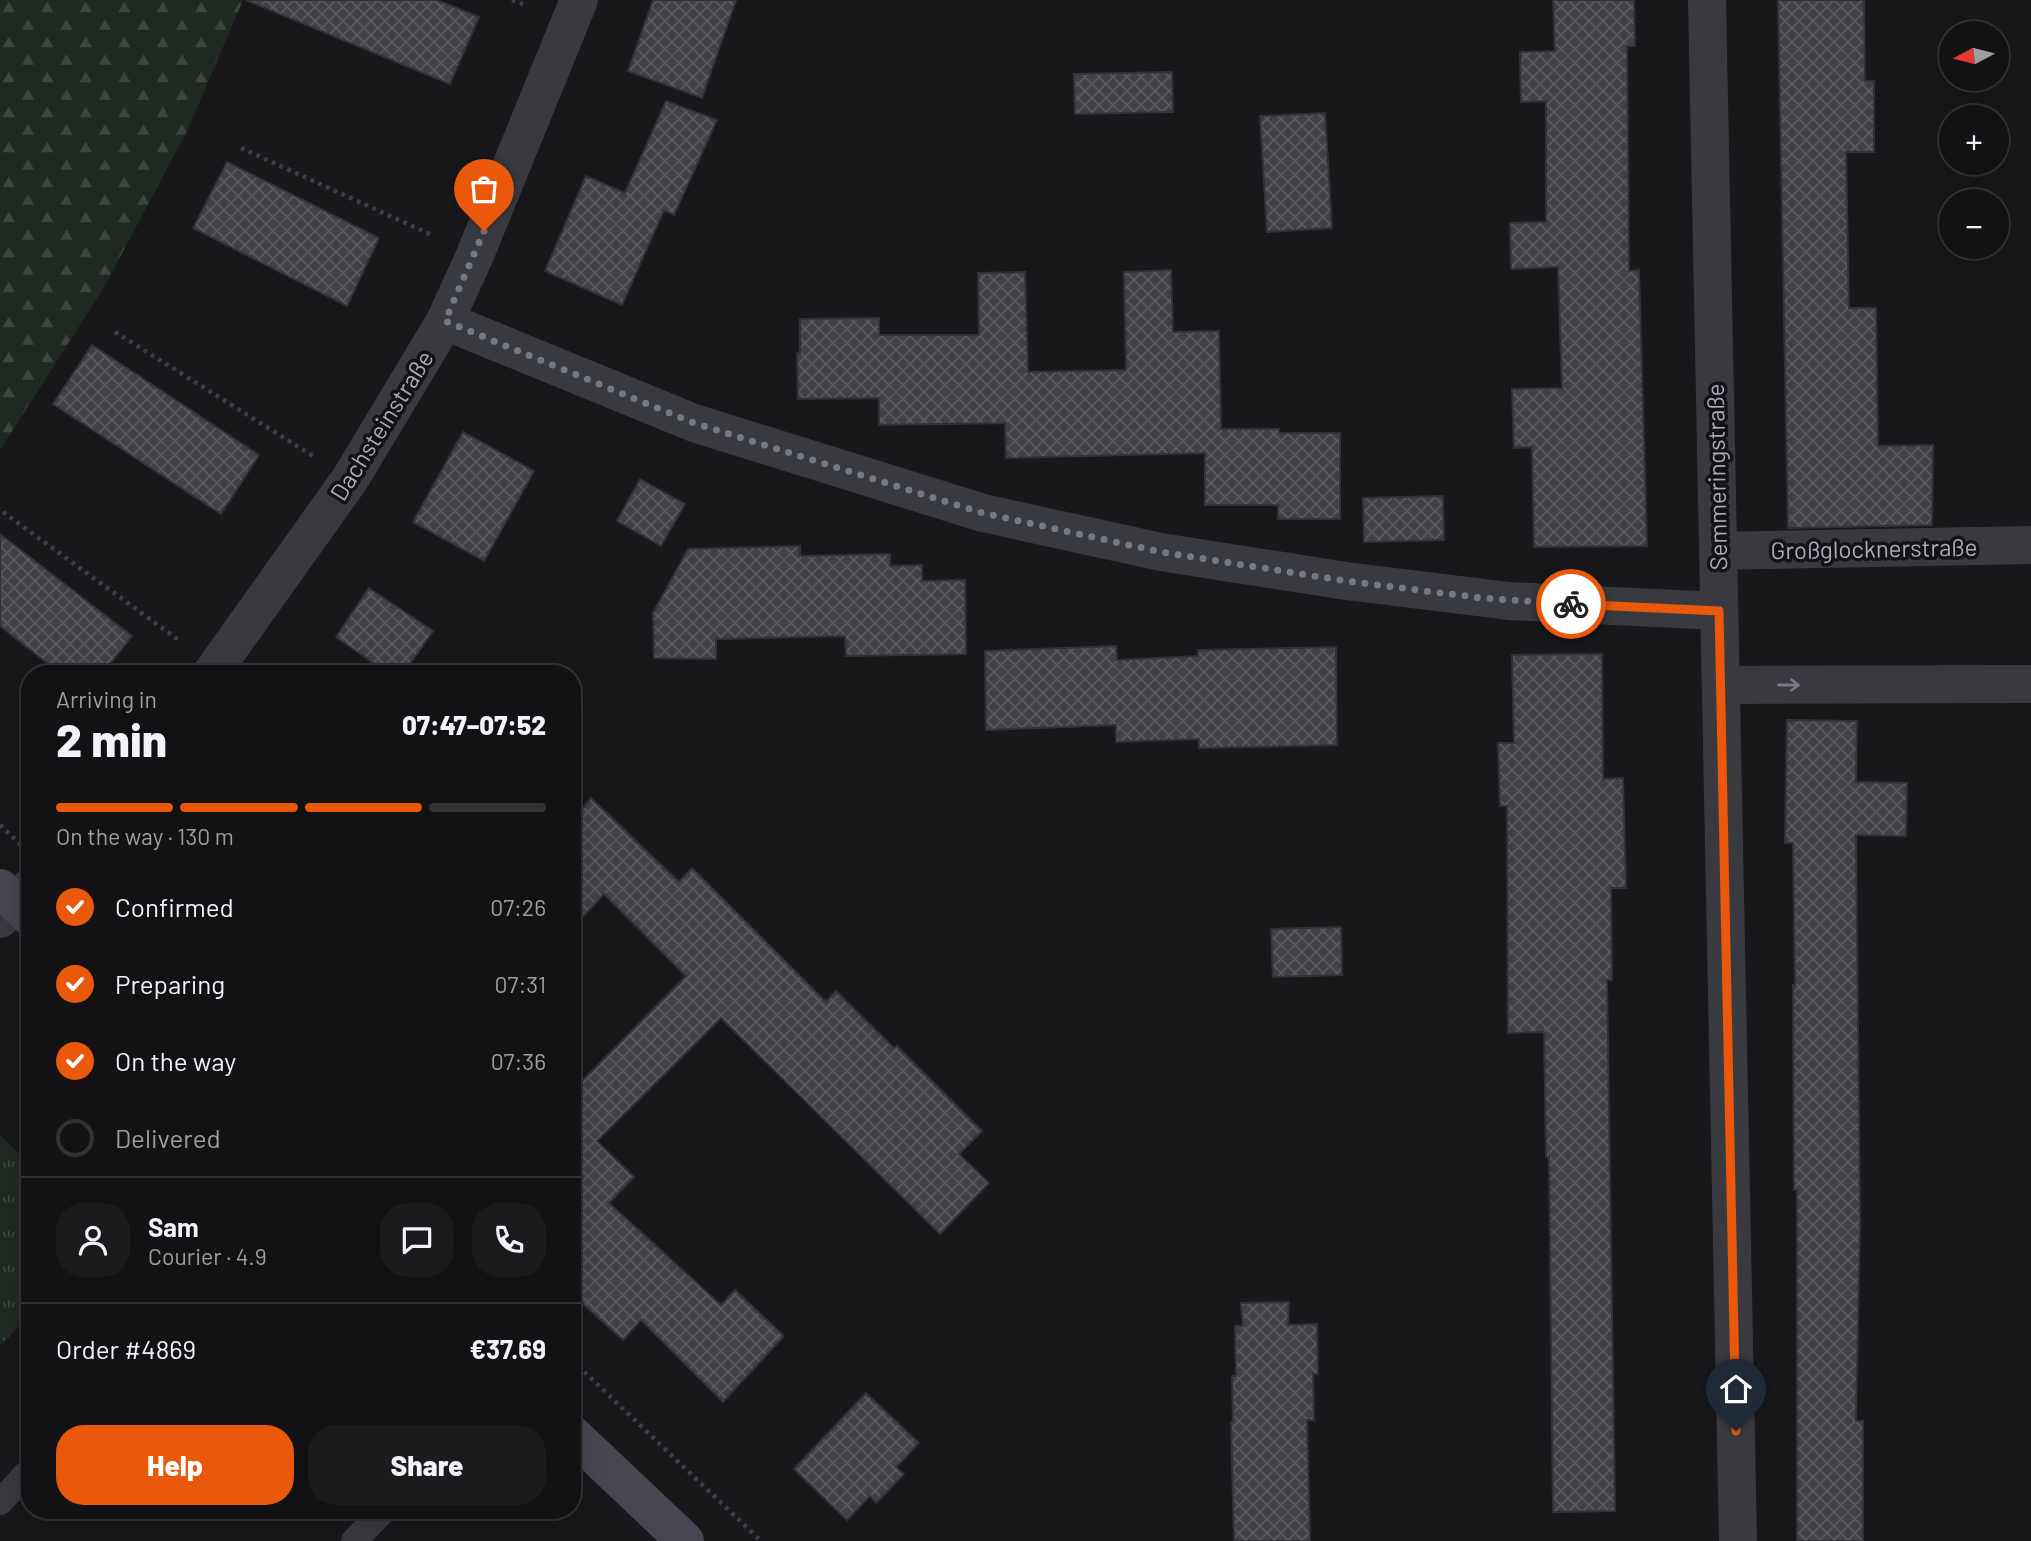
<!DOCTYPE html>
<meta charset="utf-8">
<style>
:root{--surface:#121214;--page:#1b1b1d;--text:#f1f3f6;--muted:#9c9ea0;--line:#313234;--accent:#ea580c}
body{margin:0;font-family:Barlow,sans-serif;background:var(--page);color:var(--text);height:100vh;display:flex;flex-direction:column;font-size:26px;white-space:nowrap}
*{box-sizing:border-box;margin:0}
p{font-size:23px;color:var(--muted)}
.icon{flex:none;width:38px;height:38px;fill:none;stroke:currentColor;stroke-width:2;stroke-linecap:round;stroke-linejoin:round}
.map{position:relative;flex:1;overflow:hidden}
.panel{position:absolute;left:21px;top:665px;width:560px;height:854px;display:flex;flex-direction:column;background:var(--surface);border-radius:28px;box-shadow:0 7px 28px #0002,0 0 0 2px var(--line)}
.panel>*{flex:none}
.needle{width:46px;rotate:263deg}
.tools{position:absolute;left:1939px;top:21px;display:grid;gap:14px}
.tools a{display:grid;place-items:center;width:70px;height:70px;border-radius:50%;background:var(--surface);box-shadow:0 7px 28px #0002,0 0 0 2px var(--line);font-size:35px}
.pin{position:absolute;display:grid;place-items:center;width:60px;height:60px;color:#fff;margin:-72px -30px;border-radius:50% 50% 50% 0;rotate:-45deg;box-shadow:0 0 7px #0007}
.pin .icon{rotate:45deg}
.courier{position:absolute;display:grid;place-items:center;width:70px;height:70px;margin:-35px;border:5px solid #ea580c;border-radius:50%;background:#fff;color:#222;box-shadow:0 2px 9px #0007}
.headline em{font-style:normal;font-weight:800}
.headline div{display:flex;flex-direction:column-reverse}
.headline{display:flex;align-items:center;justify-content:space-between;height:119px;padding:0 35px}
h1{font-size:46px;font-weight:800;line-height:52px}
.bar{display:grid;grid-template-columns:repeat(4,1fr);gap:10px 7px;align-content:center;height:84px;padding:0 35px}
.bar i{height:9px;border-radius:5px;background:var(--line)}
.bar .active{background:var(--accent)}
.bar p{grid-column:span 4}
.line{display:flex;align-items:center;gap:18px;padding:0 35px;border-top:2px solid var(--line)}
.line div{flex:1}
.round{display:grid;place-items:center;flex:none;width:74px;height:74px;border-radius:28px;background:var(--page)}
ol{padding:0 35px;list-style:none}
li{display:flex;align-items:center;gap:21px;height:77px}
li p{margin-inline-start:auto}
li .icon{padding:7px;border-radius:50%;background:var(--accent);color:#fff;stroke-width:4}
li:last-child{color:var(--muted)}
li i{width:38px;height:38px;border:4px solid var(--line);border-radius:50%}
.primary-button{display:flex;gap:14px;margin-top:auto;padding:14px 35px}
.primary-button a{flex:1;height:80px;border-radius:28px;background:var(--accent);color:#fff;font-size:28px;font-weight:800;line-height:80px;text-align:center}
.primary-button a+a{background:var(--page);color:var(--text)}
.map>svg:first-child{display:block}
</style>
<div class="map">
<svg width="2031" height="1541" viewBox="0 0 2031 1541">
<defs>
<pattern id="forest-firs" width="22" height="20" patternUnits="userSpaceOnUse" patternTransform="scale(1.75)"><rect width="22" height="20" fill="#1f2922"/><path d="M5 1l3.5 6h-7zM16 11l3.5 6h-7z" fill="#3d4540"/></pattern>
<pattern id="park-tufts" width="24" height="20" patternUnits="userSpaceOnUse" patternTransform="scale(1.75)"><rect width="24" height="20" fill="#1f2922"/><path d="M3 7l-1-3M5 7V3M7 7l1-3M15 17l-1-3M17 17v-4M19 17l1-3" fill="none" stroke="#3d4540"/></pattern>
<pattern id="building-cross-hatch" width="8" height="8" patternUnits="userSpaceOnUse" patternTransform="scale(1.75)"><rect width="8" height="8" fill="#404046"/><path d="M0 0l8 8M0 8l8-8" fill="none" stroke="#59595f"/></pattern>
</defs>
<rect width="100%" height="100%" fill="#18181b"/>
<path fill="url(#forest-firs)" d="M0 0H243L187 131 103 289 0 450Z"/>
<path fill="url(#park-tufts)" d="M0 1135 30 1164V1314L0 1346Z"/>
<g fill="url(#building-cross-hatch)" stroke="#333237" stroke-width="2">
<path d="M246 0H437L479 17 450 84Z"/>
<path d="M653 0H736L702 98 628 71Z"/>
<path d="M1553 0H1634L1635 46H1627L1629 271 1639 270 1647 546 1534 547 1532 447 1514 448 1512 389 1562 388 1558 267 1511 269 1510 223 1546 222V101L1521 102 1520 52 1555 51Z"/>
<path d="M1778 0H1864L1865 81H1874V152H1846L1849 308H1876L1878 446 1933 445 1932 525 1788 528Z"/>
<path d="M1172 72 1173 112 1075 114 1074 74Z"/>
<path d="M666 101 717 120 674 215 664 210 622 305 545 271 586 176 625 193Z"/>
<path d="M1325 113 1332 228 1267 232 1260 116Z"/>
<path d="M227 162 379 238 347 306 193 228Z"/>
<path d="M1171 270 1173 332 1219 331 1221 429H1279V433H1340V519H1278V505H1205V453L1006 458 1005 423 879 425V398L798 399 797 353H800V319L879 318V335H979L978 273 1025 272 1028 372 1126 370 1124 272Z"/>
<path d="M92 345 259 455 221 514 53 404Z"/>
<path d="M463 432 534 471 484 561 413 522Z"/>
<path d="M640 479 685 504 661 546 617 521Z"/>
<path d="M1443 496 1444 540 1364 542 1363 498Z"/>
<path d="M0 534 132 636 102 674H61L0 626Z"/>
<path d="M800 546V556L890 554V566L922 565V581L965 580 966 654 846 656 845 636 716 639V659L654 658 653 613 688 549Z"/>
<path d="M369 588 433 631 403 674H389L336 637Z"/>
<path d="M1116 646 1117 660 1198 656V650L1336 647 1337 745 1199 748V739L1116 742V725L986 730 985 651Z"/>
<path d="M1602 654 1603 779 1623 778 1626 888H1611L1612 980H1607L1615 1511 1553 1512 1549 1157H1546L1544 1032 1508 1033 1507 806H1500L1498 743H1514L1512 655Z"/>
<path d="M1787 720 1857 721 1856 782 1907 783 1906 836 1856 835 1860 1222 1856 1421H1863V1541H1797V1190H1794L1793 985H1795L1793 843H1785Z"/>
<path d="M591 798 679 882 692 868 826 1002 836 991 894 1048 897 1046 982 1131 959 1154 989 1183 940 1234 721 1018 597 1141 634 1177 609 1203 721 1305 735 1290 784 1336 723 1402 641 1320 623 1340 572 1294V1091L686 976 604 894 572 928V821Z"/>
<path d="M1341 927 1342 975 1273 977 1271 929Z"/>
<path d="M1289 1302 1288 1325 1317 1324 1318 1374H1313L1314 1420H1307L1310 1541H1234L1231 1422H1233L1232 1376H1236L1235 1326H1243L1241 1303Z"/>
<path d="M866 1393 919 1443 896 1467 904 1474 876 1503 870 1496 847 1520 794 1469Z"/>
</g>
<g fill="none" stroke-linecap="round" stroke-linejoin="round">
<g stroke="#3f4047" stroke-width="4.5" stroke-dasharray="3.5 5" stroke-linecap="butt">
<path d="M512 0 527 6"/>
<path d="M241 148 434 236"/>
<path d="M115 332 313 456"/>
<path d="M3 512 180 641"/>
<path d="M0 825 21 845"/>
<path d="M572 1360 761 1541"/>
</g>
<g stroke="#393940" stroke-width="26">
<path d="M0 1502 30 1470"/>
<path d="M354 1541 384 1510"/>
</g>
<g stroke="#393940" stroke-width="38">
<path d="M1707 0 1738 1541"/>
<path d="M445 321 694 423 983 513 1161 552 1346 581 1509 601 1719 611"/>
<path d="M1718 551 2031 545"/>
<path d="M211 674 350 479 445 321 475 255 579 0"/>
<path d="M1721 685 2031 684"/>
<path d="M0 919 30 887"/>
</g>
<g stroke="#464750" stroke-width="38">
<path d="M0 888 30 917"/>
<path d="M572 1434 685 1541"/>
</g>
</g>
<defs><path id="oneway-shaft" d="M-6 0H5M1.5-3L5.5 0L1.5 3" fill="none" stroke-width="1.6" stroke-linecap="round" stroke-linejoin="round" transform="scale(1.75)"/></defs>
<use stroke="#777884" href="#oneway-shaft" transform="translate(1789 685)"/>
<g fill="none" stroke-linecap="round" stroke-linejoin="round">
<path stroke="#767884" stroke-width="7" stroke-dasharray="0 12.6" d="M484 231 445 321 694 423 983 513 1161 552 1346 581 1482 598 1571 604"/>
<path stroke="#ea580c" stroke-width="9" d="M1571 604 1719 611 1736 1431"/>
</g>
<g text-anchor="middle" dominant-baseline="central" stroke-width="7" stroke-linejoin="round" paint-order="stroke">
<g font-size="24" fill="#a9acbc" stroke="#131316">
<text transform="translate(381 425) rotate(-58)">Dachsteinstraße</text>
<text transform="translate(1716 477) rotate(-91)">Semmeringstraße</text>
<text transform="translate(1874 548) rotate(-1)">Großglocknerstraße</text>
</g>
</g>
</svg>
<div class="tools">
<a><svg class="needle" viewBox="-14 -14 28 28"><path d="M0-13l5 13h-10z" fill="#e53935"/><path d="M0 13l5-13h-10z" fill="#9c9ea0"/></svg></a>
<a>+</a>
<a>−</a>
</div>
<div class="pin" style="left:484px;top:231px;background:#ea580c"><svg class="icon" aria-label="bag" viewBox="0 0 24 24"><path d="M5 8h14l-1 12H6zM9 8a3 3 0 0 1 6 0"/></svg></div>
<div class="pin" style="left:1736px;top:1431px;background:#1f2937"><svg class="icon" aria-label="home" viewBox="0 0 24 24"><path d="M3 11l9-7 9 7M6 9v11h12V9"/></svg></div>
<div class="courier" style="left:1571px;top:604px"><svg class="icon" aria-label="bike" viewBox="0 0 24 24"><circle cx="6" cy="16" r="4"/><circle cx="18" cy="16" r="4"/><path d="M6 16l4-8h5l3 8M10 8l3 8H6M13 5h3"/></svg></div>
<section class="panel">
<div class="headline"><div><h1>2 min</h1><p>Arriving in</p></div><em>07:47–07:52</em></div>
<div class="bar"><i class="active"></i><i class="active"></i><i class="active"></i><i></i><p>On the way · 130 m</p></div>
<ol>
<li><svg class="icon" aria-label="check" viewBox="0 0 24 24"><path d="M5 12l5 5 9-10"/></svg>Confirmed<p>07:26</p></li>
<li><svg class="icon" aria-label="check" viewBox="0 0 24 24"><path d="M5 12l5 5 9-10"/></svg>Preparing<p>07:31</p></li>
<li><svg class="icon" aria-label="check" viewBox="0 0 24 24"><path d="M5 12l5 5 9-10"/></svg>On the way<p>07:36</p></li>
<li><i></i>Delivered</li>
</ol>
<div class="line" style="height:126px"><a class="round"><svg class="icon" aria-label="person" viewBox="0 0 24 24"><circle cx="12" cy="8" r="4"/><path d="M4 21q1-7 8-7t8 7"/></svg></a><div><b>Sam</b><p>Courier · 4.9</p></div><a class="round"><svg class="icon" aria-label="chat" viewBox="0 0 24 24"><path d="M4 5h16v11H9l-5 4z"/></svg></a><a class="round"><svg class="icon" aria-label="phone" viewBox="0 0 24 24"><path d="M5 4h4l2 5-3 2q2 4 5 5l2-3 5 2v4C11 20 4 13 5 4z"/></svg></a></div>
<div class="line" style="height:91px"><div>Order #4869</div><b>€37.69</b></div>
<div class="primary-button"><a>Help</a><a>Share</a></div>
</section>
</div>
